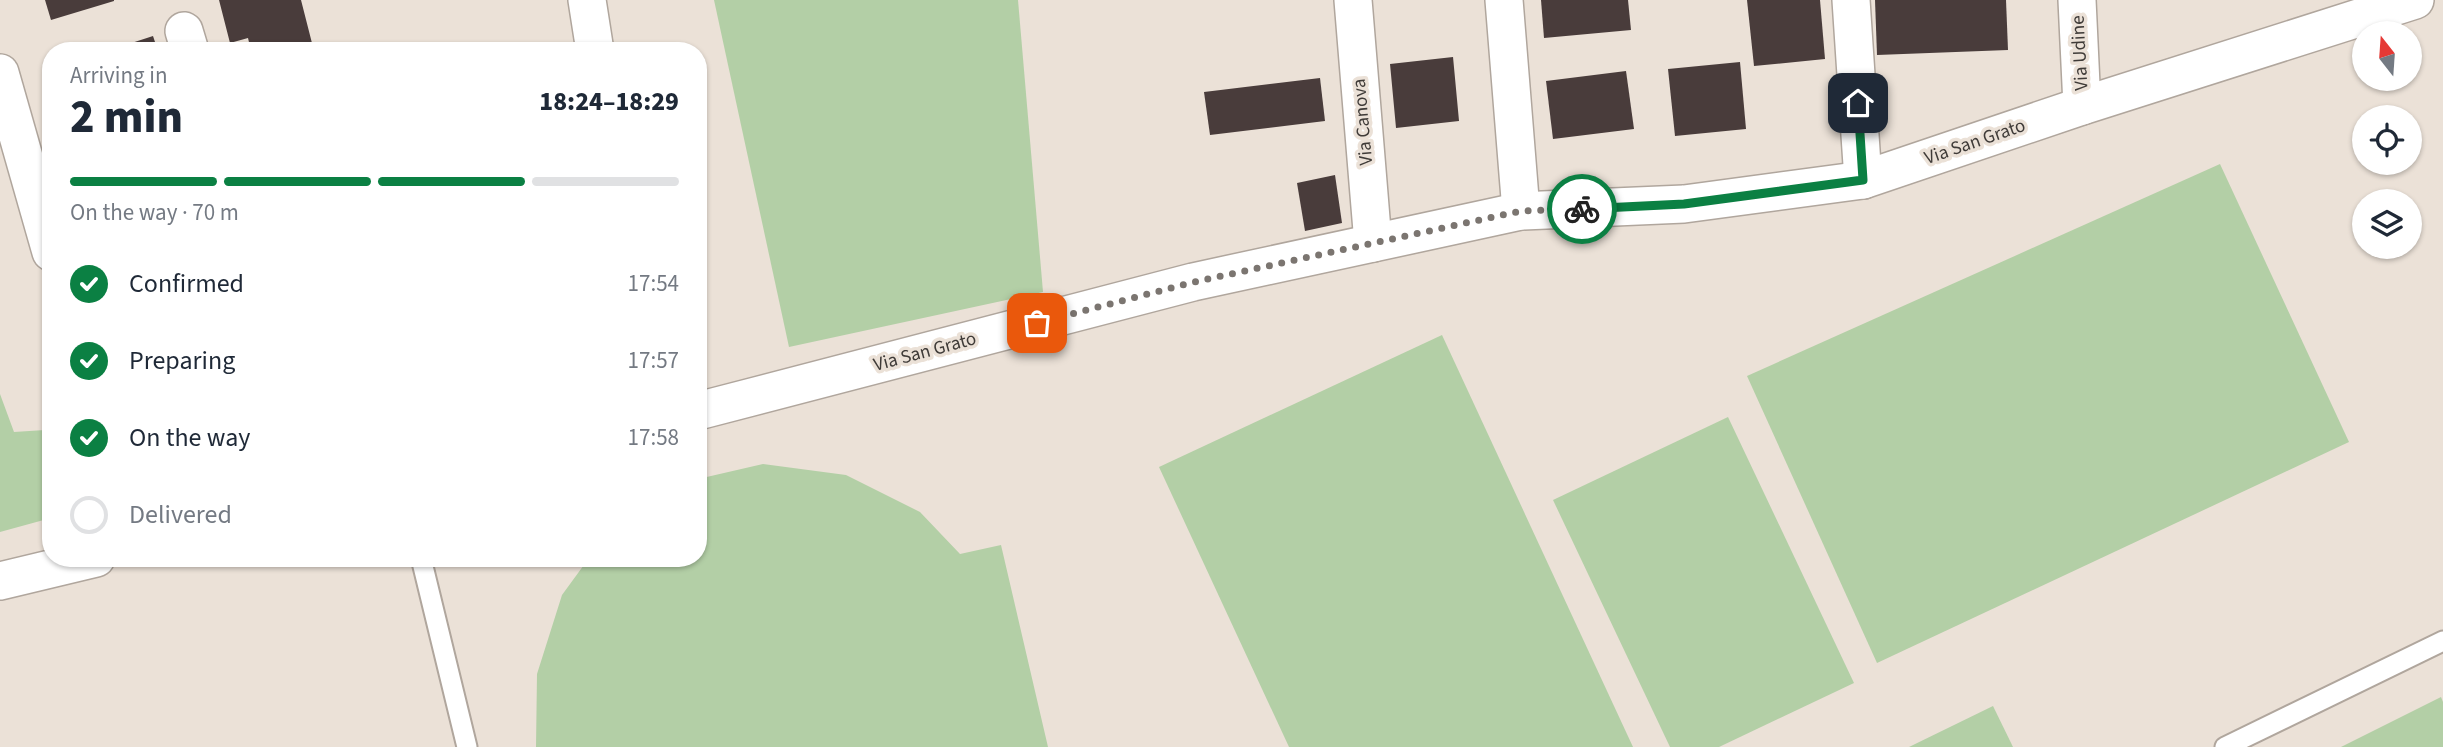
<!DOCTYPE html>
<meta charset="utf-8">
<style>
:root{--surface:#fff;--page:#f2f2f3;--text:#1f2937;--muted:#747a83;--line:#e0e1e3;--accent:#0b8043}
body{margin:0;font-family:"Source Sans 3",sans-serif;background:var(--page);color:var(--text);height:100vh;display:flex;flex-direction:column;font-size:26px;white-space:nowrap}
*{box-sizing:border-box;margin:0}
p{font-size:23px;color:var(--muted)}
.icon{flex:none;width:38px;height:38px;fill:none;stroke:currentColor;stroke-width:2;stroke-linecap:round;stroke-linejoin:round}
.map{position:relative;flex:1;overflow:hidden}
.details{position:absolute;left:42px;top:42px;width:665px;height:525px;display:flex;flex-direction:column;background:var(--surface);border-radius:28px;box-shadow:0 2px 5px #0004}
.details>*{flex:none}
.needle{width:46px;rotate:343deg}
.fabs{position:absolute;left:2352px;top:21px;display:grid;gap:14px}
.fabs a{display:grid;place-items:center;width:70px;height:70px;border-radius:50%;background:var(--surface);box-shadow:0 2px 5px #0004;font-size:35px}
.pin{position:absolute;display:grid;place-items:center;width:60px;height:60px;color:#fff;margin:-30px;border-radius:14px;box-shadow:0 4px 10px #0006}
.courier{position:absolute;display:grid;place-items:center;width:70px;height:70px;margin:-35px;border:5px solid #0b8043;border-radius:50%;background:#fff;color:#222;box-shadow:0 2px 9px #0007}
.headline em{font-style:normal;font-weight:800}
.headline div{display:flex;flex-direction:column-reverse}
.headline{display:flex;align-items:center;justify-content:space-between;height:119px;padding:0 28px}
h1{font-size:46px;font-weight:800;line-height:52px}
.bar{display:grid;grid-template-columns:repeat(4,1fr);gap:10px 7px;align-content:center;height:84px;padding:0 28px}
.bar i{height:9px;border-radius:5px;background:var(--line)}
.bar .on{background:var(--accent)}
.bar p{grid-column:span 4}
ol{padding:0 28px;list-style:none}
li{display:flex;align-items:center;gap:21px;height:77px}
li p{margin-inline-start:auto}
li .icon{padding:7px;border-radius:50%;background:var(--accent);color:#fff;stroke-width:4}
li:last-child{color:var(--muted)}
li i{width:38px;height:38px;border:4px solid var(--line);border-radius:50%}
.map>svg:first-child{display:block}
</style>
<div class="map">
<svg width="2443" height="747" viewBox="0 0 2443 747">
<rect width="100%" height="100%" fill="#ebe1d7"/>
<g fill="#b3cfa6">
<path d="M714 0H1018L1043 292 789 347Z"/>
<path d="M2220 164 2349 442 1877 663 1747 376Z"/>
<path d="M1442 335 1633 747H1289L1159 467Z"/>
<path d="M0 394 14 432 45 430 51 445V518L0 532Z"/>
<path d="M1728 417 1854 683 1719 747H1670L1553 500Z"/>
<path d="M763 464 846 475 920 512 960 554 1001 545 1048 747H536L537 674 562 595 589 558H698V479Z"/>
<path d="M2441 697 2443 702V747H2341Z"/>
<path d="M1993 706 2013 747H1909Z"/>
</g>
<g fill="#493c3b">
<path d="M45 0H114V1L51 20Z"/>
<path d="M219 0H301L314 51H251L248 38 230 43Z"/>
<path d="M1541 0H1628L1631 30 1544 38Z"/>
<path d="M1747 0H1820L1825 59 1754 66Z"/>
<path d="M1875 0H2006L2008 50 1877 55Z"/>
<path d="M153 36 158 51H111L110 50Z"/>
<path d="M1453 57 1459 121 1396 128 1390 64Z"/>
<path d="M1740 62 1746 129 1675 136 1668 69Z"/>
<path d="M1626 71 1634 129 1553 139 1546 81Z"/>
<path d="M1320 78 1325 121 1210 135 1204 92Z"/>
<path d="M1335 175 1342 223 1305 231 1297 183Z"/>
</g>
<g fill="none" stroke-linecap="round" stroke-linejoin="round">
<defs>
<g id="service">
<path d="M421 558 467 747"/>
<path d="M2225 747 2443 641"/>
</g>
<g id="minor">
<path d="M587 0 595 51"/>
<path d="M1353 0 1373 243"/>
<path d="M1504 0 1521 211"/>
<path d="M1851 0 1863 180"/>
<path d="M2077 0 2082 106"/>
<path d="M184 31 190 51"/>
<path d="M0 73 51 252"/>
<path d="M698 411 1193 282 1521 211 1684 204 1863 180 2082 106 2415 0"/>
<path d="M0 581 96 558"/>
</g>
</defs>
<use href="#service" stroke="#b0a69d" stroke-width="23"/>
<use href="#minor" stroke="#b0a69d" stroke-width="40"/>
<use href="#service" stroke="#fff" stroke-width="19"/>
<use href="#minor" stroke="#fff" stroke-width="37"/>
</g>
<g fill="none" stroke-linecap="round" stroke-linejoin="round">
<path stroke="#7b7570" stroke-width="7" stroke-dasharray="0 12.6" d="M1037 323 1194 282 1521 211 1582 209"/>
<path stroke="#0b8043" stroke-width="9" d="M1582 209 1684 204 1863 180 1858 103"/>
</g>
<g text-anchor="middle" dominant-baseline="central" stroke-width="7" stroke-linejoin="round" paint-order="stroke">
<g font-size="19" fill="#3f3b38" stroke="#ebe1d7">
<text transform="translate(2080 53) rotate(-93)">Via Udine</text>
<text transform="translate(1363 122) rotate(-95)">Via Canova</text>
<text transform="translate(1975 142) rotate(-19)">Via San Grato</text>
<text transform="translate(925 352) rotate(-15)">Via San Grato</text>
</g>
</g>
</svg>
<div class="fabs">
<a><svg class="needle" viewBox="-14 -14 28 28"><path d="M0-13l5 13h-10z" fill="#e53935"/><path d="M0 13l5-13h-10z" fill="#747a83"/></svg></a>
<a><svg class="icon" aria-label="locate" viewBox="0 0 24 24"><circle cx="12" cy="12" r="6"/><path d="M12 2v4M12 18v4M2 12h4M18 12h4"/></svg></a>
<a><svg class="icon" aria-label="layers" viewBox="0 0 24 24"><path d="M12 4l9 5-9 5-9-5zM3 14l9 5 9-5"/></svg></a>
</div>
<div class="pin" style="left:1037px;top:323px;background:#ea580c"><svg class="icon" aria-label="bag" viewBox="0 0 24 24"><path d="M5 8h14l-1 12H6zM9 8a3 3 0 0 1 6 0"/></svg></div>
<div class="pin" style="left:1858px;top:103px;background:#1f2937"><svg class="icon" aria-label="home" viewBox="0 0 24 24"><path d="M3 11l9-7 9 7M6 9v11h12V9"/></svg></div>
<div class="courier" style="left:1582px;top:209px"><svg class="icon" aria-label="bike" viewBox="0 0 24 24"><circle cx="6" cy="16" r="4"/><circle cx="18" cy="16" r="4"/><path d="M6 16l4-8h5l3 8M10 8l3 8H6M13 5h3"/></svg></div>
<section class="details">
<div class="headline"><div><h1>2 min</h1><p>Arriving in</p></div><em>18:24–18:29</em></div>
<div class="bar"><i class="on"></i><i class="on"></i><i class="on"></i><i></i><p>On the way · 70 m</p></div>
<ol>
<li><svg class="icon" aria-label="check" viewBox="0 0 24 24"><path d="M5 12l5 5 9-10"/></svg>Confirmed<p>17:54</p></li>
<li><svg class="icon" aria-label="check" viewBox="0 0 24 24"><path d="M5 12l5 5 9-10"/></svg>Preparing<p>17:57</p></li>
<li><svg class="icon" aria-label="check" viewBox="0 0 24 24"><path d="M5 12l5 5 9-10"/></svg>On the way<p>17:58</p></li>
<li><i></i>Delivered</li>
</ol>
</section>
</div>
